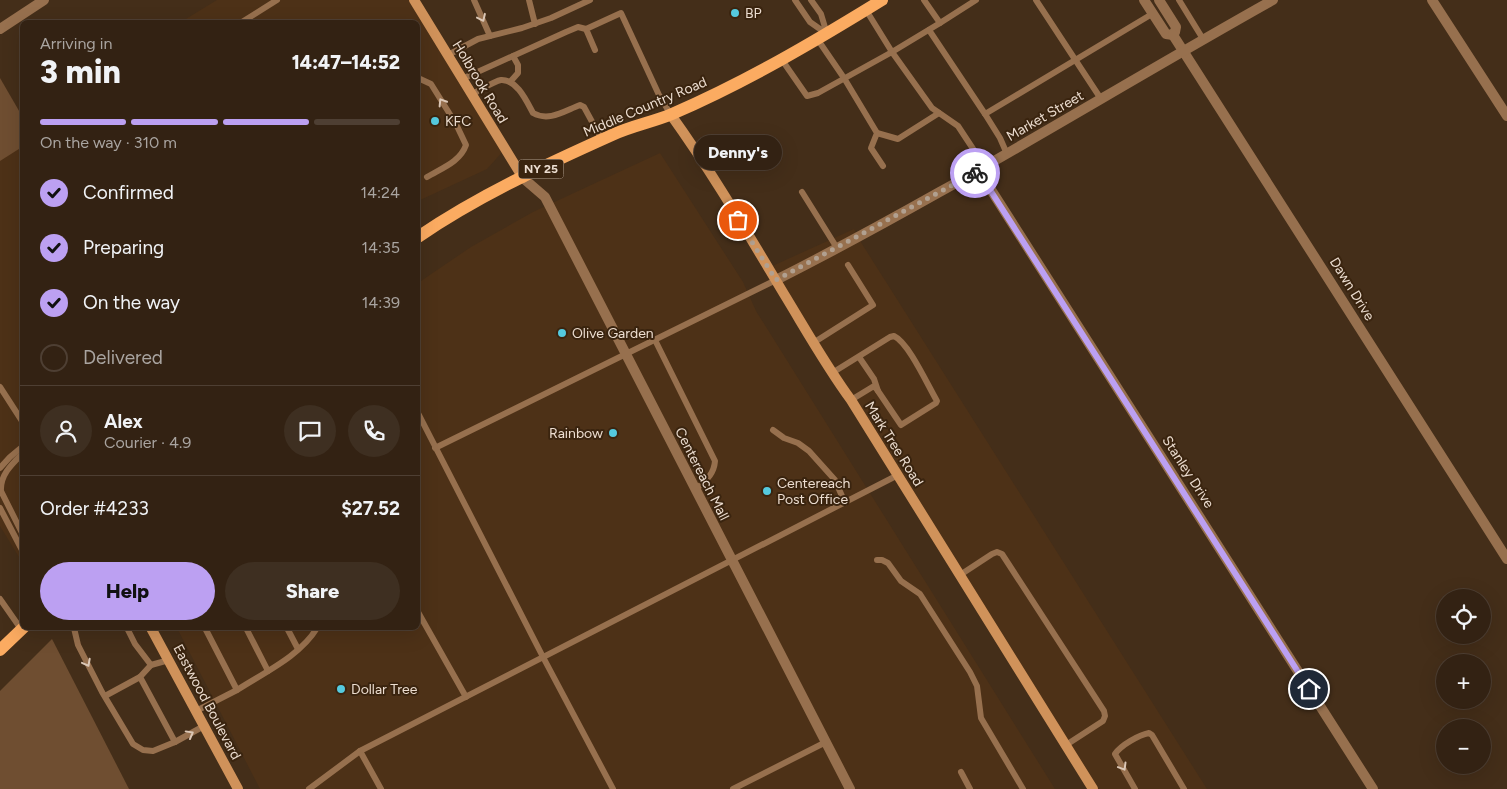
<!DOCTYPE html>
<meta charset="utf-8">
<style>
:root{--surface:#332213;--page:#3e2f21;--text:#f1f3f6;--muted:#a9a4a0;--line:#4e3f33;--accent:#bca0f2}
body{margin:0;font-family:Figtree,sans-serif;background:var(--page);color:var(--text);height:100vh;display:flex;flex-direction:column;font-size:19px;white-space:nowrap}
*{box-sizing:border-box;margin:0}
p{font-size:16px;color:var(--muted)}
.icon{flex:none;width:28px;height:28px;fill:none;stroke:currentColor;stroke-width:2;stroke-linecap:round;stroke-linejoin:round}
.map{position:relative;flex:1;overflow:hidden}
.sheet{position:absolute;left:20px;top:20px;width:400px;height:610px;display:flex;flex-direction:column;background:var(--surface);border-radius:8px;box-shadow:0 5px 20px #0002,0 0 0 1px var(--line)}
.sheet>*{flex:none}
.tools{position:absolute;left:1436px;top:589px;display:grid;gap:10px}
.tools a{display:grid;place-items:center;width:55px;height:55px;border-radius:50%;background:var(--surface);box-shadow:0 5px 20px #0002,0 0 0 1px var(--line);font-size:25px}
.pin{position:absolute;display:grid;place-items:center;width:42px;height:42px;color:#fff;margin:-21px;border:2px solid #fff;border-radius:50%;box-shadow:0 1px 5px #0007}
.courier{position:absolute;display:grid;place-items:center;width:50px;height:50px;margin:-25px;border:4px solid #bca0f2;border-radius:50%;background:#fff;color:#222;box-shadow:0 1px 6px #0007}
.bubble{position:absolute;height:35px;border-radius:18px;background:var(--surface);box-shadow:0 5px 20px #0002,0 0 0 1px var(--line);font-size:16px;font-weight:800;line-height:35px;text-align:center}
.overview em{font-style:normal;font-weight:800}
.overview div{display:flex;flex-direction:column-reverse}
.overview{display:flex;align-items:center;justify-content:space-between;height:85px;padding:0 20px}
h1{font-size:32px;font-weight:800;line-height:38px}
.bar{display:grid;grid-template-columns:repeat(4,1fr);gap:8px 5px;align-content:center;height:60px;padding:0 20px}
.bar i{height:6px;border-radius:4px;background:var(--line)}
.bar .current{background:var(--accent)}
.bar p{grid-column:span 4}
.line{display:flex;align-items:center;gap:12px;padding:0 20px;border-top:1px solid var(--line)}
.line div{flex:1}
.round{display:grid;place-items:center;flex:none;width:52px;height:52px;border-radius:26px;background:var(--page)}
ol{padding:0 20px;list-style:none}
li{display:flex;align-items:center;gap:15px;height:55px}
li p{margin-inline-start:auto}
li .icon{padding:5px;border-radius:50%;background:var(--accent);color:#111;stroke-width:4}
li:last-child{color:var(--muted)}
li i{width:28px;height:28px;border:2px solid var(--line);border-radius:50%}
.cta{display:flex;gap:10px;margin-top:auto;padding:10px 20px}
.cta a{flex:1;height:58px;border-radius:30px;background:var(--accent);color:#111;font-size:20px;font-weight:800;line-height:58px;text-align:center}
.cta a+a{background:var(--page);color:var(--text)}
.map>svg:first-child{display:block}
</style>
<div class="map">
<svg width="1507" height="789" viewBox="0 0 1507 789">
<rect width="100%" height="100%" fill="#442e19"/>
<g fill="#4d3117">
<path d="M217 0H414L505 149 487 169 418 201V22H181Z"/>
<path d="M22 124V562L0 526V138Z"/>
<path d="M660 153 743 282 756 311 1055 789H260L177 628H418V283L471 247 533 212Z"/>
<path d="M854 229 862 244 1207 789H1093L768 268Z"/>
</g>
<g fill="#6f4e31">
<path d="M0 78 22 116V147L0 161Z"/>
<path d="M52 639 129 789H0V691Z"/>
</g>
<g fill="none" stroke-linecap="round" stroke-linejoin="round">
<g stroke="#97704e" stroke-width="6">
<path d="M474 0 490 36"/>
<path d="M529 0 535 24"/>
<path d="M795 0 810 22 827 34 821 14 811 0"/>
<path d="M924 0 940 23 976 0"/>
<path d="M1036 0 1101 99"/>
<path d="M1179 0 1203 39"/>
<path d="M866 10 892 52 940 23"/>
<path d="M242 22 277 0"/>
<path d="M929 30 985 114"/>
<path d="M818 40 844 78 877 133 871 148 883 166"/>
<path d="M595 50 586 29 621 13 659 95 671 115"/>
<path d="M448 55 478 39 522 28 551 18 590 0"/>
<path d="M782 60 807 96 818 93 892 52 932 108 958 126 985 167"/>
<path d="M418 78 431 84 456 124 466 145C460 162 442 168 427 177"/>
<path d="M462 79 566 32 578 27 586 29"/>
<path d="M510 82 518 73V65L513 56"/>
<path d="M472 94C479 91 494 81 501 80 517 79 527 102 533 113 549 122 564 111 580 105L584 107 602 140"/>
<path d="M877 133 898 139 939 113"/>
<path d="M1007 154 1000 138 985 114 1152 14"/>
<path d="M802 192 837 248"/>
<path d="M655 340 715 461C714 475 705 481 695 490"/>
<path d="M813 343 873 305 848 265"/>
<path d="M832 373 890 337 894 336C909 343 928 386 937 401L936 403 901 425 878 391"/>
<path d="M0 387 22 421"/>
<path d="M851 400 874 386 878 391 874 379 859 357"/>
<path d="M418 413 543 657 613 789"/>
<path d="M773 430 784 438 798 443 809 451 835 480 845 503"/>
<path d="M435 448 776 280"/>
<path d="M22 454C12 464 0 475 1 491L22 533"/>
<path d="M0 468 10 457 22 447"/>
<path d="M0 508 22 550"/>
<path d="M877 560H882L888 563 901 581 920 594 970 672 977 686 981 718 1023 789"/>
<path d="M960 575 992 554 997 552 1002 554 1104 711 1105 716 1103 721 1066 745"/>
<path d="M0 599 21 629"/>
<path d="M418 612 466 697"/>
<path d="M74 628 78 645 102 692 133 744 143 750 153 751 175 742 204 726"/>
<path d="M127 628 135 644 151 665"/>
<path d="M246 628 268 671"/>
<path d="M287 628 298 649"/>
<path d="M169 660 151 665 140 677 175 742"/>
<path d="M237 690C265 672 300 656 317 628"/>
<path d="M105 696 140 677"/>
<path d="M196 711 237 690 205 628"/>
<path d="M360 751 381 789"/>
<path d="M961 772 970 789"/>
<path d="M309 789 360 751 898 475"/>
<path d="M733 789 826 742"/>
<path d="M1135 789 1115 754C1121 745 1139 735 1149 733L1152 735 1184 789"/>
</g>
<g stroke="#97704e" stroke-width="10">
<path d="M1144 0 1166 34 1173 35 1175 32 1176 27 1159 0"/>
<path d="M1432 0 1507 116"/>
<path d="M0 29 44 0"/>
<path d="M1173 35 1507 559"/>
<path d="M979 171 1373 789"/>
<path d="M523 178 545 197 850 789"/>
<path d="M776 280C946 194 1107 93 1273 0"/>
</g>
<g stroke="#d0925a" stroke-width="10">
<path d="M414 0 523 178"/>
<path d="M671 115C712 172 748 234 784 294 806 330 826 366 851 400L1093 789"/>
<path d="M151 628 238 789"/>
</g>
<g stroke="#fbab61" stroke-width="12">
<path d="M418 237C478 196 545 165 612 135 631 126 653 122 672 114 746 82 814 42 882 0"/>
<path d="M0 650 23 628"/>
</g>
</g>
<defs><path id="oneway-chevron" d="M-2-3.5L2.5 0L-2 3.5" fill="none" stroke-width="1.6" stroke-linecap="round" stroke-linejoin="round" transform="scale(1.25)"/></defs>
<g stroke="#dbc7b6">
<use href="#oneway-chevron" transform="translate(482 18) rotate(65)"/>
<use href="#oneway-chevron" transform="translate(442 102) rotate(-122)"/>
<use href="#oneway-chevron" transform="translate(87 663) rotate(62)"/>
<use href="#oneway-chevron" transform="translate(190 734) rotate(-29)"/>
<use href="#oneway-chevron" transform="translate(1123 767) rotate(59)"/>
</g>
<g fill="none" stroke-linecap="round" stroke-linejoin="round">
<path stroke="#b1a090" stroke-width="5" stroke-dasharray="0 9" d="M738 220 776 280 975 173"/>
<path stroke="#bca0f2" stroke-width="6" d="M975 173 978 171 1309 689"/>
</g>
<g fill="#55cadf" stroke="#3a240f" stroke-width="2">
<circle cx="735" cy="13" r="5"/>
<circle cx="435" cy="121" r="5"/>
<circle cx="562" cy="333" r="5"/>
<circle cx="613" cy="433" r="5"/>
<circle cx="767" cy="491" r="5"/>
<circle cx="341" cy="689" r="5"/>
</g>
<g text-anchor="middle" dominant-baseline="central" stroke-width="4" stroke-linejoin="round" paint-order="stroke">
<rect fill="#3a240f" stroke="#b7a696" stroke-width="1" x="518.5" y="159.5" width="45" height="19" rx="4"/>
<g font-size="12" font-weight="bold" fill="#ecddd0">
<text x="541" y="169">NY 25</text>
</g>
<g font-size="14" fill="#ecddd0" stroke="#3a240f" text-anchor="start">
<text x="745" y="13">BP</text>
<text x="445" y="121">KFC</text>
<text x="572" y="333">Olive Garden</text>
<text x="603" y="433" text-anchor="end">Rainbow</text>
<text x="777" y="483">Centereach<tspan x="777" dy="16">Post Office</tspan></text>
<text x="351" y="689">Dollar Tree</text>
</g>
<g font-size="14" fill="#ecddd0" stroke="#3a240f">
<text transform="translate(480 82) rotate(59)">Holbrook Road</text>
<text transform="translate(645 107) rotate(-23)">Middle Country Road</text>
<text transform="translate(1045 116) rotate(-30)">Market Street</text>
<text transform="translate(1352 289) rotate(58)">Dawn Drive</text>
<text transform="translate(894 444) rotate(58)">Mark Tree Road</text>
<text transform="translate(1188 472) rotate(57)">Stanley Drive</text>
<text transform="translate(702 474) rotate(63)">Centereach Mall</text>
<text transform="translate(207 702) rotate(62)">Eastwood Boulevard</text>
</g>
</g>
</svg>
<div class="tools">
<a><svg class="icon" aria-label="locate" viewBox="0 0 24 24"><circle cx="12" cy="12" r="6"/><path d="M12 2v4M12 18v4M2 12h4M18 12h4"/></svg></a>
<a>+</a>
<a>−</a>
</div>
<div class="pin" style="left:738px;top:220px;background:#ea580c"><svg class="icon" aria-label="bag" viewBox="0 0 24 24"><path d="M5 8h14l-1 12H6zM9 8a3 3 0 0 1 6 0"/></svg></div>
<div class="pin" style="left:1309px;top:689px;background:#1f2937"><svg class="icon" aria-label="home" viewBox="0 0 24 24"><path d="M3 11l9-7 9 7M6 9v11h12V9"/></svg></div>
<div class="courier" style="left:975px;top:173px"><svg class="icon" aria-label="bike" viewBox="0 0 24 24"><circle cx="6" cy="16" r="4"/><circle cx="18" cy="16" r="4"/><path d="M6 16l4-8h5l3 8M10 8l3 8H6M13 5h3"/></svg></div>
<div class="bubble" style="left:694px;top:135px;width:88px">Denny's</div>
<section class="sheet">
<div class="overview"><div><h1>3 min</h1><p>Arriving in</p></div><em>14:47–14:52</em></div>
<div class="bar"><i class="current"></i><i class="current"></i><i class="current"></i><i></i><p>On the way · 310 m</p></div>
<ol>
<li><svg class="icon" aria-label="check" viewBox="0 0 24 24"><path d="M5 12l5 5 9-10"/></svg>Confirmed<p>14:24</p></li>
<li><svg class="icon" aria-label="check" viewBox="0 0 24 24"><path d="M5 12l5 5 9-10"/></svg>Preparing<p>14:35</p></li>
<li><svg class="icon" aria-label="check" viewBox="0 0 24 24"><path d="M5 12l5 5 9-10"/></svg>On the way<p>14:39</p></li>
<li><i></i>Delivered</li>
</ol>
<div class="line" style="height:90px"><a class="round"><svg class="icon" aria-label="person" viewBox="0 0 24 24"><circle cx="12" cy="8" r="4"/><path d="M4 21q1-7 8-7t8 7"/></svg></a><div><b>Alex</b><p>Courier · 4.9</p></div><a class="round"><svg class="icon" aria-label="chat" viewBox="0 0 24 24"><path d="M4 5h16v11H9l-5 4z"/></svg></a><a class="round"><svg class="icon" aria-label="phone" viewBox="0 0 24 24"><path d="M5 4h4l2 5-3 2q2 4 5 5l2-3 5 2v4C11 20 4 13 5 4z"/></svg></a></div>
<div class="line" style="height:65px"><div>Order #4233</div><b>$27.52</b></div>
<div class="cta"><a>Help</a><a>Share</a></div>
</section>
</div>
